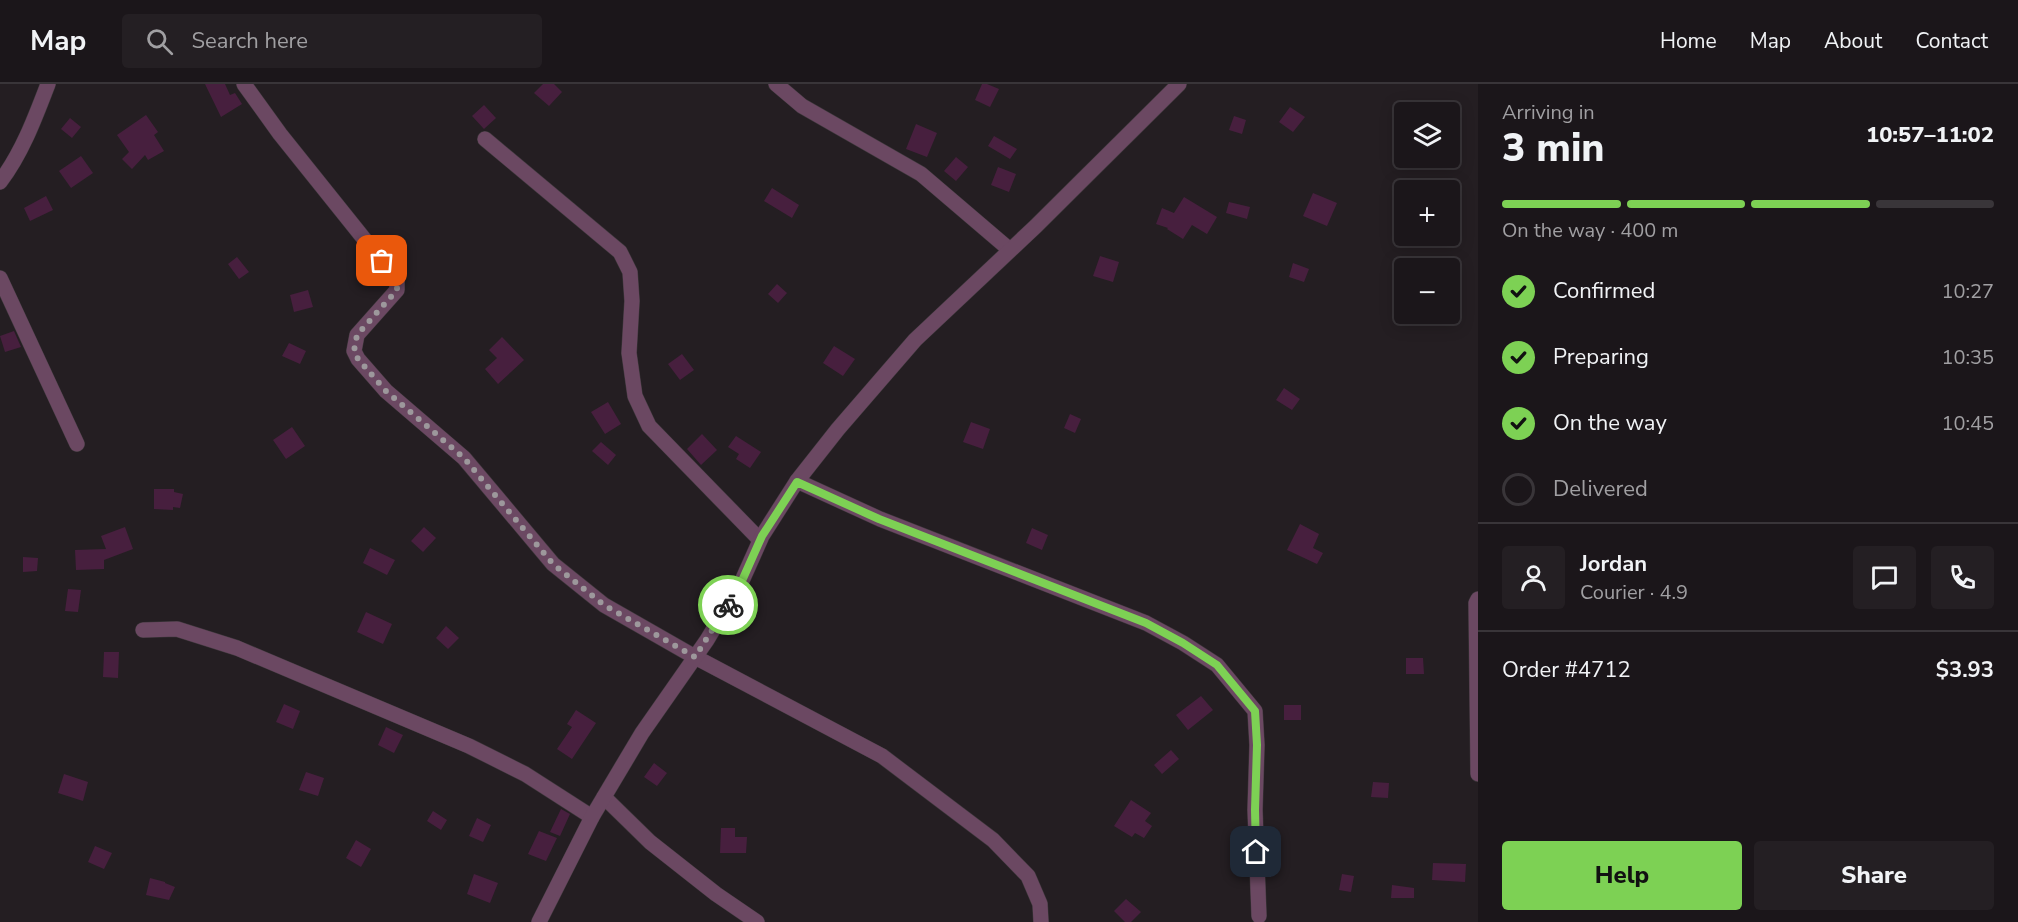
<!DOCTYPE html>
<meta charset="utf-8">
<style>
:root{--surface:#1b161a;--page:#241f23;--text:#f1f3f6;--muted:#a09fa2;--line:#393539;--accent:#7dd154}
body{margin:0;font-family:"Nunito Sans",sans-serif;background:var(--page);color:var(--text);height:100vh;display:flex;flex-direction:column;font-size:22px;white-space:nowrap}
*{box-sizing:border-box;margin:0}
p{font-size:20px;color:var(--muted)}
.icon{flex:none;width:33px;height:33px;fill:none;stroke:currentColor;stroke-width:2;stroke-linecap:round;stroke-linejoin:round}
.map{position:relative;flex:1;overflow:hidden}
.sheet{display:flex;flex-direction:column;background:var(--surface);width:540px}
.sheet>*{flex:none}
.buttons{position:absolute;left:1394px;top:18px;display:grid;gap:12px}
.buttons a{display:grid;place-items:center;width:66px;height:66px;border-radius:6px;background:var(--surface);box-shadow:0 3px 15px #0003,0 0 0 2px var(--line);font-size:30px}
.pin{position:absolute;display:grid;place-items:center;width:51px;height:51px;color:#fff;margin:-26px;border-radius:12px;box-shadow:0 3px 9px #0006}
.courier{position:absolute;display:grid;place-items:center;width:60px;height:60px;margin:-30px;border:4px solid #7dd154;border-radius:50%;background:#fff;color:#222;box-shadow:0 2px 8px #0007}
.overview em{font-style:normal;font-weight:800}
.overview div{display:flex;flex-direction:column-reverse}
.overview{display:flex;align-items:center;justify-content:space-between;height:102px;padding:0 24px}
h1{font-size:39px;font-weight:800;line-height:45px}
.bar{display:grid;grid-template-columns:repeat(4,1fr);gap:9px 6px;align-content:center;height:72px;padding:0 24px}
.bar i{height:8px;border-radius:4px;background:var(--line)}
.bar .current{background:var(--accent)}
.bar p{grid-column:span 4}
.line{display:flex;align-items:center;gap:15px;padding:0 24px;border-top:2px solid var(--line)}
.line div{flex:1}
.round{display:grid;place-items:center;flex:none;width:63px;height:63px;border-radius:6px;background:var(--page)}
ol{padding:0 24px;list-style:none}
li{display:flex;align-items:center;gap:18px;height:66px}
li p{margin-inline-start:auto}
li .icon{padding:6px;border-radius:50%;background:var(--accent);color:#111;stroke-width:4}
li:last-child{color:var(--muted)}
li i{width:33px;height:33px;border:3px solid var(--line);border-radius:50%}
.cta{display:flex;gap:12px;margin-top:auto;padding:12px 24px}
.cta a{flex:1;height:69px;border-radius:6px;background:var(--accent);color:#111;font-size:24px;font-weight:800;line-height:69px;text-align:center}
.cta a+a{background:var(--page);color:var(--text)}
header{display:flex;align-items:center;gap:36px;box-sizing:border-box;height:84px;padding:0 30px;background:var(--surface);border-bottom:2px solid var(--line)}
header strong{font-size:28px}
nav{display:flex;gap:33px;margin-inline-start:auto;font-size:21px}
.search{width:420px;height:54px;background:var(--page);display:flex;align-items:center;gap:15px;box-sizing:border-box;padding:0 21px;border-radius:6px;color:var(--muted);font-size:22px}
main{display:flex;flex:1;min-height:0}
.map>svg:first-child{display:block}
</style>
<header>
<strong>Map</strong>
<div class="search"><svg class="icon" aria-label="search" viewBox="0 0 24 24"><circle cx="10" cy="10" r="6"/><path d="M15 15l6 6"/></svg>Search here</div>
<nav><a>Home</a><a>Map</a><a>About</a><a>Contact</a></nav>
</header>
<main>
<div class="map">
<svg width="1478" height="838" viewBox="0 0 1478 838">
<rect width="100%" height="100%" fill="#241e22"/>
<g fill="#471f3e">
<path d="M205 0H225L230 11 235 9 242 20 221 33Z"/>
<path d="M543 0H554L562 8 549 22 534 9Z"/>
<path d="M982 0H987L999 5 990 23 975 16Z"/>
<path d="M484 21 496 34 484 45 472 32Z"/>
<path d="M1290 23 1305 33 1293 48 1279 38Z"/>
<path d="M146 31 158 48 154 51 164 67 148 76 145 71 132 85 122 75 129 68 117 51Z"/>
<path d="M1234 32 1246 36 1242 50 1229 46Z"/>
<path d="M70 34 81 43 72 54 61 45Z"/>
<path d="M916 40 937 49 927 73 906 65Z"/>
<path d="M994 52 1017 65 1010 75 988 62Z"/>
<path d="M81 72 93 89 71 104 59 87Z"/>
<path d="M956 73 968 83 956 97 944 87Z"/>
<path d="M998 83 1016 90 1009 108 991 101Z"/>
<path d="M772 104 799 121 792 134 764 117Z"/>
<path d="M1313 109 1337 119 1327 142 1303 132Z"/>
<path d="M46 112 53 126 30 137 24 124Z"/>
<path d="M1184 113 1217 133 1207 150 1192 141 1183 155 1167 145 1168 144 1156 140 1162 124 1174 129Z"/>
<path d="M1229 118 1250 123 1247 135 1226 129Z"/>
<path d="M1100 172 1119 178 1113 198 1093 192Z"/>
<path d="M237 173 249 188 239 195 228 180Z"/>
<path d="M1293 179 1309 185 1304 198 1289 193Z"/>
<path d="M777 200 787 209 778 219 768 210Z"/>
<path d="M308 206 313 223 294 228 290 211Z"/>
<path d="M14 247 21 263 5 268 0 252Z"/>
<path d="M502 253 524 276 498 300 485 285 497 274 489 266Z"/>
<path d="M289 259 306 267 300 280 282 272Z"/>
<path d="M834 262 855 275 843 292 823 279Z"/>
<path d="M682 270 694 286 680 296 668 280Z"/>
<path d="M1284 304 1300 315 1292 326 1276 316Z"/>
<path d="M608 318 621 340 605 350 591 328Z"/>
<path d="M1070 330 1081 335 1075 349 1064 344Z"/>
<path d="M971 338 990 345 983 365 963 358Z"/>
<path d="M292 343 305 362 286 375 273 356Z"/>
<path d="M702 350 717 366 701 381 687 365Z"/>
<path d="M736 352 761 368 750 384 736 375 739 370 728 363Z"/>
<path d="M601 358 616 371 608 381 592 367Z"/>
<path d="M154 405H174V408L183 410 180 424 173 423V426L154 425Z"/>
<path d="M1300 440 1319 450 1313 464 1323 469 1317 480 1287 466Z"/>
<path d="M125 443 133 465 104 476V485L76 486 75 466 106 465 101 452Z"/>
<path d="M424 443 436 454 423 468 411 457Z"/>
<path d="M1032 444 1048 451 1042 466 1026 459Z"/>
<path d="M370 464 395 476 387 491 363 479Z"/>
<path d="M23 473 38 474 37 487 23 488Z"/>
<path d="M68 505 81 506 78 528 65 527Z"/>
<path d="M366 528 392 540 383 560 357 548Z"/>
<path d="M446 542 459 554 448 565 436 554Z"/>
<path d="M104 568H119L118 594 103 593Z"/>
<path d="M1406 574H1423L1424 590H1406Z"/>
<path d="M1201 612 1213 626 1188 646 1176 631Z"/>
<path d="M284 620 300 627 293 645 276 638Z"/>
<rect x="1284" y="621" width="17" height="15"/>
<path d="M576 626 596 639 572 675 557 665 572 643 567 640Z"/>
<path d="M386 643 403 651 394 669 378 661Z"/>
<path d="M1171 666 1179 675 1162 690 1154 681Z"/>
<path d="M654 679 667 689 657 702 644 693Z"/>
<path d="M306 688 324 694 318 712 299 706Z"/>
<path d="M64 690 88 698 83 717 58 709Z"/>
<path d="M1373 698 1389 699 1388 714 1371 713Z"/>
<path d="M1131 716 1151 729 1145 737 1152 742 1144 754 1135 749 1132 753 1114 742Z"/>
<path d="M561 725 570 730 560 752 550 748Z"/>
<path d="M433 727 447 736 441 746 427 737Z"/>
<path d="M477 734 491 741 483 758 469 752Z"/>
<path d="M721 744H735V753H747L746 769H720Z"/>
<path d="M539 747 557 754 546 777 528 770Z"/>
<path d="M356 756 371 765 361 783 346 774Z"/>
<path d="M95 762 112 769 104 785 88 778Z"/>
<path d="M1433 779 1466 780 1465 798 1432 796Z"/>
<path d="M474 790 498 799 490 819 467 810Z"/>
<path d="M1342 790 1354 792 1351 808 1339 806Z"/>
<path d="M150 794 165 798V799L175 803 169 816 146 811Z"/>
<path d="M1392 801 1414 804V814H1391Z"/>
<path d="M1126 815 1141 828 1131 838H1125L1114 827Z"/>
</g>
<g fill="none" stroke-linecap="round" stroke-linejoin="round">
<defs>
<g id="minor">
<path d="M244 0 280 50 397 196V206L357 251 354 267 358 275 386 307 464 374 553 480 604 521 695 573 882 672 993 756 1028 792 1040 820 1041 838"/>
<path d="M776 0 802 22 921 90 1010 166"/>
<path d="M485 55 620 168 630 188 632 217 629 269 635 312 649 342 760 456"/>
<path d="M0 98C22 69 35 34 48 0"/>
<path d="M0 194 77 360"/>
<path d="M797 397 880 435 1146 539 1183 559 1217 581 1255 627 1257 661 1255 726 1259 832"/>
<path d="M1478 515 1476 519 1478 690"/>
<path d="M143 546 177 545 237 564 469 662 525 690 592 733"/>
<path d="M604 713 650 758 716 810 757 838"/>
<path d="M539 838 592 733 642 649 707 556 741 499 762 452 797 397 838 345 915 256 1036 142 1179 0"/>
</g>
</defs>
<use href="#minor" stroke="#3e383c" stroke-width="16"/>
<use href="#minor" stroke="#6b4862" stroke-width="15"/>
</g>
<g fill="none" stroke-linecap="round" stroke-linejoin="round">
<path stroke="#9d989c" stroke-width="6" stroke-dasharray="0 10.8" d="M382 177 397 196V206L357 251 354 267 358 275 386 307 464 374 553 480 604 521 695 573 728 521"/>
<path stroke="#7dd154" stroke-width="8" d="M728 521 741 499 762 452 797 398 879 435 1146 539 1183 559 1217 581 1255 627 1257 661 1255 726 1256 768"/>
</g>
</svg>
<div class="buttons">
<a><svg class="icon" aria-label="layers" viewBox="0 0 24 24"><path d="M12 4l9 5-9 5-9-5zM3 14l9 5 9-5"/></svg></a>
<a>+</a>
<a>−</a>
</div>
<div class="pin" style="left:382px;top:177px;background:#ea580c"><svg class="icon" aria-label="bag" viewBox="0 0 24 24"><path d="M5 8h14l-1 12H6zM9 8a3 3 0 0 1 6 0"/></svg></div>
<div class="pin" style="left:1256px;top:768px;background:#1f2937"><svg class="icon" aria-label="home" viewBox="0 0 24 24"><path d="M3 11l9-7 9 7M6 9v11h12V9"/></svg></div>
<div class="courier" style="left:728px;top:521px"><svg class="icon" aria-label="bike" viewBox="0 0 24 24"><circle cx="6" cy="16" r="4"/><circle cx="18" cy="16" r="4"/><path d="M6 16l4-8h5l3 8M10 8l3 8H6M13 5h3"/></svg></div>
</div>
<section class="sheet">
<div class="overview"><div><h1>3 min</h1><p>Arriving in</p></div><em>10:57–11:02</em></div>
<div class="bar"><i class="current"></i><i class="current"></i><i class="current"></i><i></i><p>On the way · 400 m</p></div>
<ol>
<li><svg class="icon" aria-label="check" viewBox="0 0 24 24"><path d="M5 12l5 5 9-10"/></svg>Confirmed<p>10:27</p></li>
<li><svg class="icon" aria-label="check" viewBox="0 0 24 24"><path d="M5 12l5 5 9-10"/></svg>Preparing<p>10:35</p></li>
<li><svg class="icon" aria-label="check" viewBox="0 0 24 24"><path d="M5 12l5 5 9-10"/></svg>On the way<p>10:45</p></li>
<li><i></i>Delivered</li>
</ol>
<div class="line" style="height:108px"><a class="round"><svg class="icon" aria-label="person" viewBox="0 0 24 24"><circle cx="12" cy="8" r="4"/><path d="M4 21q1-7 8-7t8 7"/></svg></a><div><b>Jordan</b><p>Courier · 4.9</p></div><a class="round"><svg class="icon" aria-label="chat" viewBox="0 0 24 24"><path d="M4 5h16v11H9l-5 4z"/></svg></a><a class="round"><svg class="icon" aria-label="phone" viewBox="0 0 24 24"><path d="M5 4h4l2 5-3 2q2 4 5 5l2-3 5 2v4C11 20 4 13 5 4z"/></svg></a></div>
<div class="line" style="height:78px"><div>Order #4712</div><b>$3.93</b></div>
<div class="cta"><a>Help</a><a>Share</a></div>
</section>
</main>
